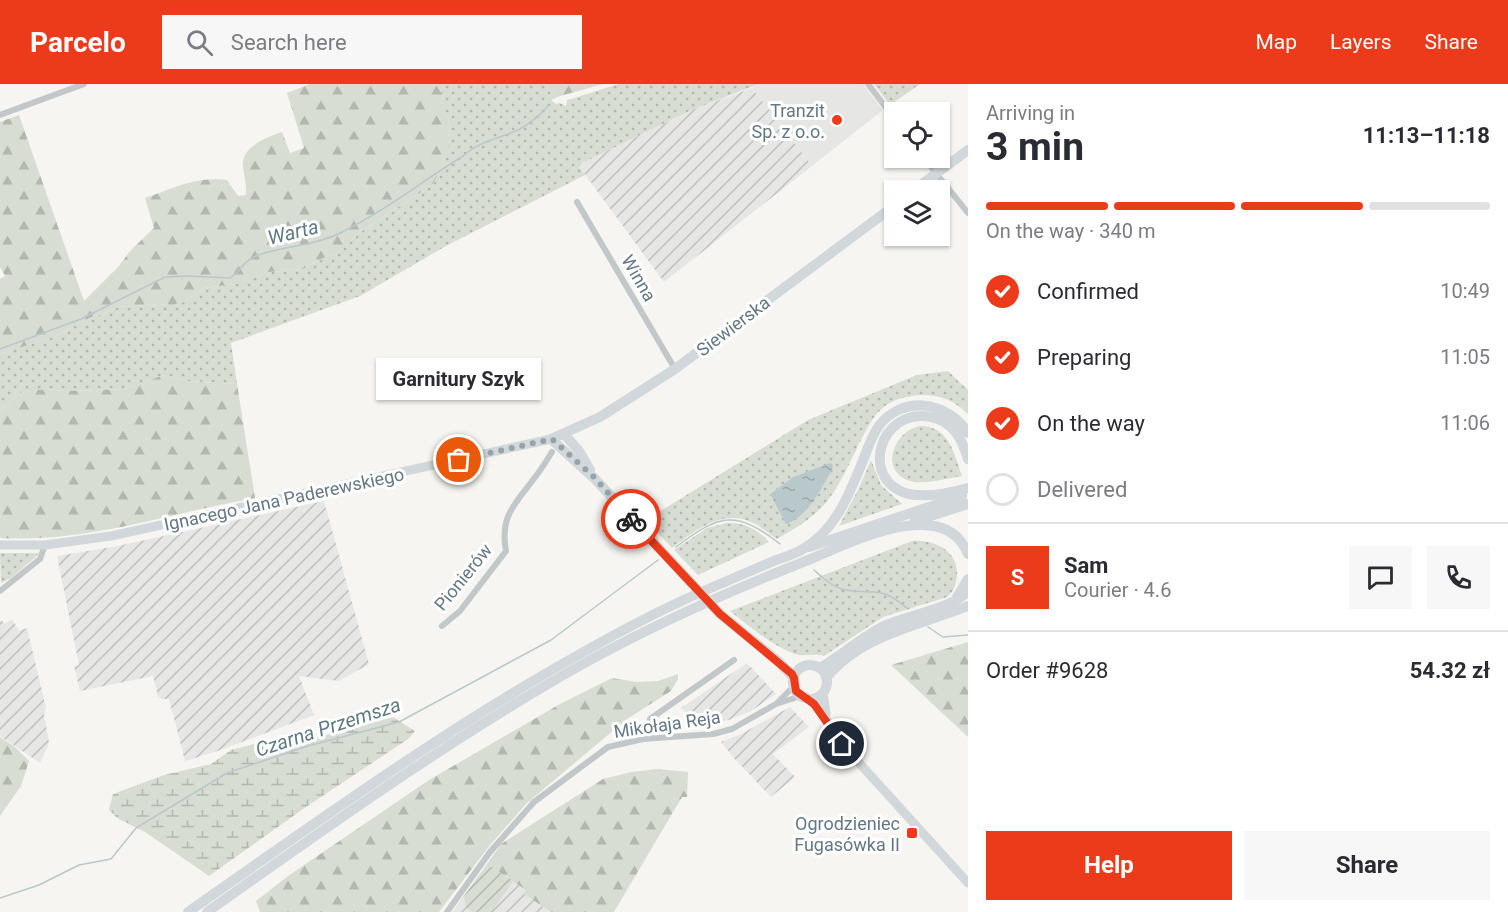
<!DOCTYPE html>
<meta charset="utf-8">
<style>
:root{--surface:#fff;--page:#f7f7f7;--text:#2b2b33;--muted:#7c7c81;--line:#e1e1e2;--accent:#ec3b1b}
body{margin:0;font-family:Roboto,sans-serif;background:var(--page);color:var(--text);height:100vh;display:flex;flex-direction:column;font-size:22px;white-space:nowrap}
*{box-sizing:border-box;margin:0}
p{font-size:20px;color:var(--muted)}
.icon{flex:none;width:33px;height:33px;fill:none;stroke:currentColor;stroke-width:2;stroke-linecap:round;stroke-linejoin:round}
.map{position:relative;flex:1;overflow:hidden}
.details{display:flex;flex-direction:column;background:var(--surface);width:540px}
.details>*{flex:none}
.buttons{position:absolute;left:884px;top:18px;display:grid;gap:12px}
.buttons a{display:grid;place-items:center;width:66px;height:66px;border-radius:0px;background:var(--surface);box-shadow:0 2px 4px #0004;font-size:30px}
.pin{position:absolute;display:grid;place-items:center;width:51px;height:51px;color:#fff;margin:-26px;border:3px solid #fff;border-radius:50%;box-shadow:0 2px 6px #0007}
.courier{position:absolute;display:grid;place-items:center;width:60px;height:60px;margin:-30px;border:4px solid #ec3b1b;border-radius:50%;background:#fff;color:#222;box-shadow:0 2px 8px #0007}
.bubble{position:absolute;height:42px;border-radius:0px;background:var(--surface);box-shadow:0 2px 4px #0004;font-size:20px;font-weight:700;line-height:42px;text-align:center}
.headline em{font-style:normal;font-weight:700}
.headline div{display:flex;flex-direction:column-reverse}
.headline{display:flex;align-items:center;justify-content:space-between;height:102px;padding:0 18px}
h1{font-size:39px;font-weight:700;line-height:45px}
.bar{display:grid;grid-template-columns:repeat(4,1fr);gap:9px 6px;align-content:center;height:72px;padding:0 18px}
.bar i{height:8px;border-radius:4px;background:var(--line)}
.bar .current{background:var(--accent)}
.bar p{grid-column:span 4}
.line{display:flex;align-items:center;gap:15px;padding:0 18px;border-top:2px solid var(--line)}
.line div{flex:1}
.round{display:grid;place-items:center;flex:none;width:63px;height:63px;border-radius:0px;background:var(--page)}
ol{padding:0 18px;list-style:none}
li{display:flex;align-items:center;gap:18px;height:66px}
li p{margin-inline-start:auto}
li .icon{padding:6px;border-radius:50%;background:var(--accent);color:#fff;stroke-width:4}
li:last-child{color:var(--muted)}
li i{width:33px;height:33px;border:3px solid var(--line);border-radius:50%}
.cta{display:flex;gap:12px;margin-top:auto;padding:12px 18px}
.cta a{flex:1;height:69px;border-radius:0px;background:var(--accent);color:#fff;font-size:24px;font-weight:700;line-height:69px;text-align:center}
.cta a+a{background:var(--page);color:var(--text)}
header{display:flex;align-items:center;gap:36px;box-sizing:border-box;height:84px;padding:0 30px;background:var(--accent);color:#fff}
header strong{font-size:28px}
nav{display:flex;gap:33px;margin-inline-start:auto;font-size:21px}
.search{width:420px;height:54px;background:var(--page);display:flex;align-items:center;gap:15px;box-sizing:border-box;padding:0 21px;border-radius:0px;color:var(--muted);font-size:22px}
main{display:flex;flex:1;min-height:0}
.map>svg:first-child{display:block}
</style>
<header>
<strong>Parcelo</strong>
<div class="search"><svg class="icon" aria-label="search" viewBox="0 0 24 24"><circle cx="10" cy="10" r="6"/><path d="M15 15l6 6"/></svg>Search here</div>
<nav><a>Map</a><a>Layers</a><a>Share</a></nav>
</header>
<main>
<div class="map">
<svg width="968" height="828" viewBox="0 0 968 828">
<defs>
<pattern id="industrial-furrows" width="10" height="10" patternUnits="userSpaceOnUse" patternTransform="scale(1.5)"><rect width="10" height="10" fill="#e6e7e5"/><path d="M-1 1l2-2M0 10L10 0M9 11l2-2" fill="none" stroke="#bec0bf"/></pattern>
<pattern id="grass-dots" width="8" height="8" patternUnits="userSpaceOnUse" patternTransform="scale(1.5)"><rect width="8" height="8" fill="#d7ddd2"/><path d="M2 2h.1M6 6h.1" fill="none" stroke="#b2b8b0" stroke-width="1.8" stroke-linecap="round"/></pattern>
<pattern id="forest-firs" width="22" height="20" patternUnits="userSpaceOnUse" patternTransform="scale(1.5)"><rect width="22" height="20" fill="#d7ddd2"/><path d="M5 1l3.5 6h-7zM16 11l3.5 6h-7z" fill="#b2b8b0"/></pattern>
<pattern id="wetland-marsh" width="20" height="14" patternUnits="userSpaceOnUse" patternTransform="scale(1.5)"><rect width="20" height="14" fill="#d7ddd2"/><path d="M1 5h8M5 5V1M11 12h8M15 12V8" fill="none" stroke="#b2b8b0"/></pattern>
<pattern id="garden-furrows" width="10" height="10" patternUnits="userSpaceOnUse" patternTransform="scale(1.5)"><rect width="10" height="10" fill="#d7ddd2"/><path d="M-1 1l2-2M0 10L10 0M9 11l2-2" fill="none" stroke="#b2b8b0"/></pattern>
<pattern id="water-ripples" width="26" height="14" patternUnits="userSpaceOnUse" patternTransform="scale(1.5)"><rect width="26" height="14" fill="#b9c8cb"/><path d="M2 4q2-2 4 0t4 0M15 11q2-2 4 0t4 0" fill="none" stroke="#9aa7aa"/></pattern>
</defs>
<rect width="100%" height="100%" fill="#f6f5f1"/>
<path fill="#e6e7e5" d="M759 0H863L883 26 812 82 752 4Z"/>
<g fill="url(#industrial-furrows)">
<path d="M752 4 812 82 664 198 578 81 694 25Z"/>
<path d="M324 417 369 580 339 597 299 592 314 631 215 668 185 677 169 615H161L158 612 153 592 80 607 74 582 79 581 57 472 118 462Z"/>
<path d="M12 535 19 547 27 544 46 624 44 630 49 659 40 679 0 652V537L1 536 5 540Z"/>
<path d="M747 579 776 610 751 627 729 636 700 641 681 624Z"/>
<path d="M790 623 809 643 773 670 795 693 771 713 733 673 721 658 741 650Z"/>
<path d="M487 780 527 806 525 810 551 828H452Z"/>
</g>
<g fill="url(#grass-dots)" fill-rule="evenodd">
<path d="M441 0H543L557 13 551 16 556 20 560 19 566 22 567 16 571 15 619 0H759L694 25 578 81 585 91 446 162 360 212 231 259 237 300 186 297 164 291 125 305 65 307 45 305 19 309 0 328V270L56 252 91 233 104 230 117 223 159 220 172 221 184 218 204 204 236 200 269 188 303 185 323 174 337 170 359 149 432 101 442 83 447 67 450 41 441 18Z"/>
<path d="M874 0H920L890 21Z"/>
<path d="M948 287 968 306V330C954 316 939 310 919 311 879 315 873 333 857 364 848 382 840 401 828 416 814 434 796 444 777 455 770 451 764 445 757 441 726 422 697 445 672 464L646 436 808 336 917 291ZM829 380 832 385 815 413 786 439 770 410 793 393Z"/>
<path d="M920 342C949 342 954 369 962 392 947 394 925 401 910 397 880 388 892 348 920 342Z"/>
<path d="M871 376 881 401 902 420 839 442 859 404Z"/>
<path d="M727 439C744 438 757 445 769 458L698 491 674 466 707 444Z"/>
<path d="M912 457C936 455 963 469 956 498 955 504 952 509 947 513L883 533 824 572C813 569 803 573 795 570 772 562 749 542 730 527Z"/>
<path d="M0 469H38V471L11 494 1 499Z"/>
</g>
<g fill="url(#forest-firs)">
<path d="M310 0H441V18L450 41 447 67 442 83 432 101 359 149 337 170 323 174 303 185 269 188 236 200 204 204 184 218 172 221 159 220 117 223 104 230 91 233 56 252 0 270V195L5 192 0 183V38L19 31 84 217 118 183 131 166 154 144 145 114C175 104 195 92 227 96L238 112 246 111C247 101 244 93 243 83 240 63 267 53 282 48L290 69 304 64 287 9Z"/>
<path d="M543 0H603L557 13Z"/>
<path d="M164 291 186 297 237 300 255 414C170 429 87 459 0 454V328L19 309 45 305 65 307 125 305Z"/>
<path d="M968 558V653L891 581Z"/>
<path d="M678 590V595L671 607 627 635 527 719 490 761 439 828H260L256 817 288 792 429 696 560 620 612 594 636 598 658 597Z"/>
<path d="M0 653 15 663 29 677 21 702 0 732Z"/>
<path d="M659 685 688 688 687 713H682L614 828H551L524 810 526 806 487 780 501 760 603 695 631 688Z"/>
</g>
<path fill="url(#wetland-marsh)" d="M393 633 415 647 408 655 306 723 209 792 145 748 117 734 109 726 113 710 164 691 211 680 231 666 265 657H304Z"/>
<path fill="url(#garden-furrows)" d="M487 780 513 797 492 828H472L466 823 464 812Z"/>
<path fill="url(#water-ripples)" d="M830 379 833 381 832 385C823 403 806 434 786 440L770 410 793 393Z"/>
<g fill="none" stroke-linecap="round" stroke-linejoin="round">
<g stroke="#b9c8cb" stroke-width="1.5">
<path d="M0 265 81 235 165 193 188 192 230 194C241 188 241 178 258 171 284 162 313 162 338 150 382 129 421 98 463 72 478 58 500 54 518 46 530 40 540 31 548 22"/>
<path d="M676 463C720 430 735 425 780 460"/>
<path d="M814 486C823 494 834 504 846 506 877 511 880 501 908 525"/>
<path d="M928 543 943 553 968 551"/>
<path d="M0 814 39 801 79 781 111 775 136 744 227 689 308 662 399 638 551 556 658 476"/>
</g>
<g stroke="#c2c7c9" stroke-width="6">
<path d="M868 0 894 34"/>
<path d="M0 31 84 0"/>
<path d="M924 74 968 129"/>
<path d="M577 118 675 285"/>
<path d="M0 507 40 475 45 461"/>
<path d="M442 542 460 527 506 467C499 431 517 418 536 392 542 384 547 376 552 368"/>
<path d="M779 619 801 612"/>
<path d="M650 654 649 639 650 635 734 576"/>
<path d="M447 828 490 768 534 718 608 663 643 655 713 650 732 645 776 620 794 602"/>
</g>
<g stroke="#d1d7da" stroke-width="9">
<path d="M0 461H45L111 452 551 355"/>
<path d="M823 609 826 630"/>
<path d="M810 615 821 627 842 660 968 799"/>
</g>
<g stroke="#d1d7da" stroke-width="10">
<path d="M914 106 968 66"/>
<path d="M564 350 579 367 590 386"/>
<path d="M968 375C962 355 953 337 931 333 878 323 859 398 909 410 928 414 950 409 968 404"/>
<path d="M915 437 968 420"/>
<path d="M809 463 962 412"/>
<path d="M957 513 968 495"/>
<circle cx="810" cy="598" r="17"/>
<path d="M820 584C843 571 862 552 886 541 912 530 946 526 968 508"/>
<path d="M827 593C861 551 920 541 968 522"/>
<path d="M794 594 779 578 720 530 595 395 551 355 600 333 675 285 894 122"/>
<path d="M188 828C318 737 448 643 587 566 628 543 670 521 713 503 734 494 755 485 776 476 785 473 795 470 803 465 837 445 850 408 864 374 868 363 872 352 878 343 902 310 948 317 968 349"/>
<path d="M207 828C329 742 450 655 581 581 653 541 729 507 806 477 848 460 944 409 968 470"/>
</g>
</g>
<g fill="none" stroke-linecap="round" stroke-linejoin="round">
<path stroke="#96a4aa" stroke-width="6" stroke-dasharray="0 10.8" d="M459 376 552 355 595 394 631 435"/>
<path stroke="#ec3b1b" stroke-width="8" d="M631 435 720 530 792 590 794 594 796 607 814 620 842 660"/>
</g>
<g fill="#ec3b1b" stroke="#fff" stroke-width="2">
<circle cx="837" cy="36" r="6"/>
<rect x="906" y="743" width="12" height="12" rx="3"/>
</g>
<g text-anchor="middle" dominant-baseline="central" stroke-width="6" stroke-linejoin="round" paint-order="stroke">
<g font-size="18" fill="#637884" stroke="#fff" text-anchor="end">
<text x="825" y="26">Tranzit<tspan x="825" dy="21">Sp. z o.o.</tspan></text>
<text x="900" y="739">Ogrodzieniec<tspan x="900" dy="21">Fugasówka II</tspan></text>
</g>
<g font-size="18" fill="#637884" stroke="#fff">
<text transform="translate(639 194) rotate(60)">Winna</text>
<text transform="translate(733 242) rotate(-37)">Siewierska</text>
<text transform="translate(284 415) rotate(-12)">Ignacego Jana Paderewskiego</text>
<text transform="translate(463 493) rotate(-51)">Pionierów</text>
<text transform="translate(667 640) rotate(-8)">Mikołaja Reja</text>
</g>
<g font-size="20" font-style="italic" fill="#5e7b81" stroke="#fff">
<text transform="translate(293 148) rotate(-14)">Warta</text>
<text transform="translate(328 643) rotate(-18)">Czarna Przemsza</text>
</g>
</g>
</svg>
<div class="buttons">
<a><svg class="icon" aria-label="locate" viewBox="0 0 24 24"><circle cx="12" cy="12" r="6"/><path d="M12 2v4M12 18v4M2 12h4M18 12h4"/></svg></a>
<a><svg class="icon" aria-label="layers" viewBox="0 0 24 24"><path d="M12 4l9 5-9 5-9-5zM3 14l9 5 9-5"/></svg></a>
</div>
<div class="pin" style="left:459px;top:376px;background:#ea580c"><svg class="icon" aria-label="bag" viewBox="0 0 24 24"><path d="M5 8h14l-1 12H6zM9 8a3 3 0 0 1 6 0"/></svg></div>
<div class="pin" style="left:842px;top:660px;background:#1f2937"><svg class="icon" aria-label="home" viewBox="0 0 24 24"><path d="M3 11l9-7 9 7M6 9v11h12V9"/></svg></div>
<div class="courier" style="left:631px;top:435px"><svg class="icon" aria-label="bike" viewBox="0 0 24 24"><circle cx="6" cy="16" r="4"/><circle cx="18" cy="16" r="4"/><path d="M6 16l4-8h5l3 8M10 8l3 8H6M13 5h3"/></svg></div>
<div class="bubble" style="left:376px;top:274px;width:165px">Garnitury Szyk</div>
</div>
<section class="details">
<div class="headline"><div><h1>3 min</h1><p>Arriving in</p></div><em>11:13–11:18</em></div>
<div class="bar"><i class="current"></i><i class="current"></i><i class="current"></i><i></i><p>On the way · 340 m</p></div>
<ol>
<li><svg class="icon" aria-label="check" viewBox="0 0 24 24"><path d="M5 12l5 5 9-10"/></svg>Confirmed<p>10:49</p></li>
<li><svg class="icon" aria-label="check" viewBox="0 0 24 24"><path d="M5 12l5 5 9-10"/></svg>Preparing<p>11:05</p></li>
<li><svg class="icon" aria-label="check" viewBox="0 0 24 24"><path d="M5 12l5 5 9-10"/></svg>On the way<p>11:06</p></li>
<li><i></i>Delivered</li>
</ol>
<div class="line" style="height:108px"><b class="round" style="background:var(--accent);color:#fff">S</b><div><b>Sam</b><p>Courier · 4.6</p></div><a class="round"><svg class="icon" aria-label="chat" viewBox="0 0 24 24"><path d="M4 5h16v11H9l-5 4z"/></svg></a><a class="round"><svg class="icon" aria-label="phone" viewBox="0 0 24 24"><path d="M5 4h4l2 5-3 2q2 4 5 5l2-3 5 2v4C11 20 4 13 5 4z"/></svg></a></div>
<div class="line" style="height:78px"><div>Order #9628</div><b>54.32 zł</b></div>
<div class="cta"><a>Help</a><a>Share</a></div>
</section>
</main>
